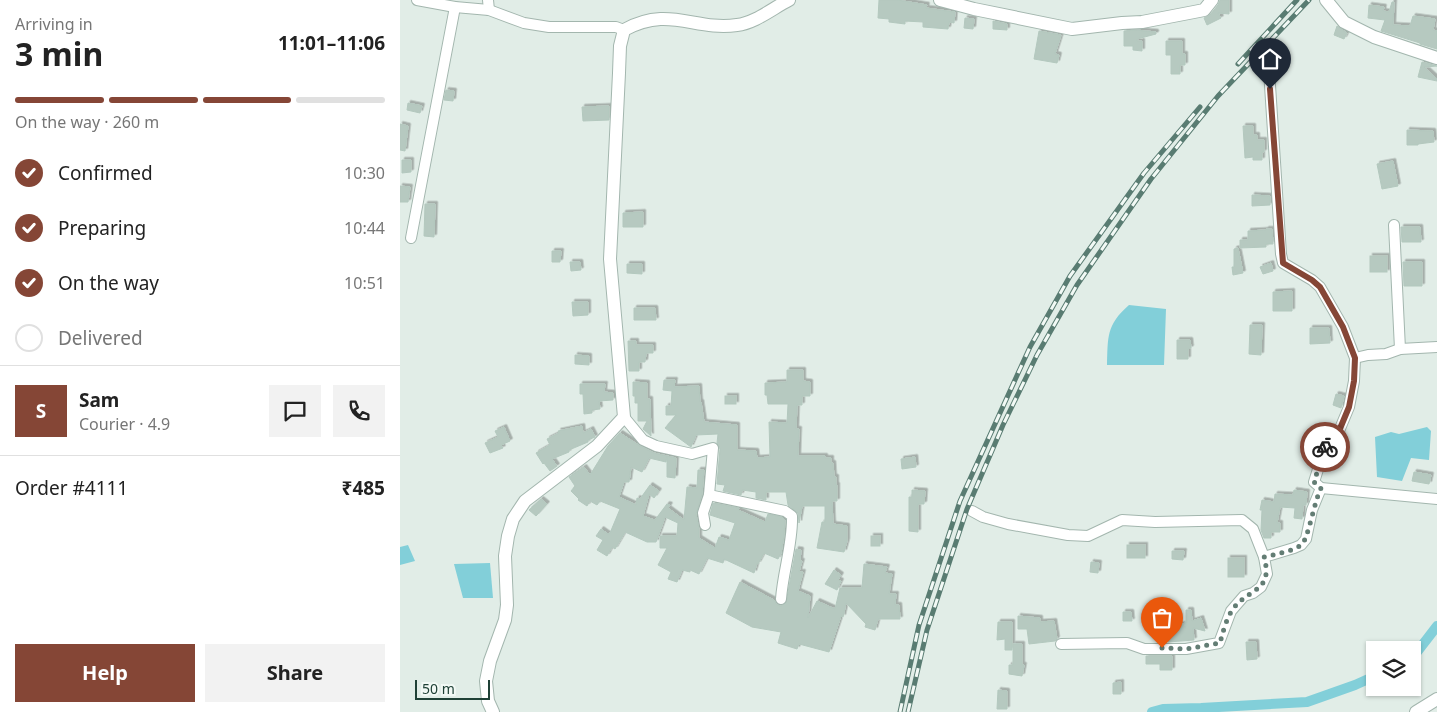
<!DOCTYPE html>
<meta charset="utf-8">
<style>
:root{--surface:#fff;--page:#f2f2f2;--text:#222;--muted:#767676;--line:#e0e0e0;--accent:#854636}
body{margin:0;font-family:"Noto Sans",sans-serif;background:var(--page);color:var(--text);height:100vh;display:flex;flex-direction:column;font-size:19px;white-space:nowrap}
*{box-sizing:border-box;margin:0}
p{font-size:16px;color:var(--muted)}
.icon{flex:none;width:28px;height:28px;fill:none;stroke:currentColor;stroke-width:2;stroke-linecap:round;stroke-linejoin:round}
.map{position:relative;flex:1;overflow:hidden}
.sheet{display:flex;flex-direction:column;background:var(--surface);width:400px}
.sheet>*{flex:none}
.controls{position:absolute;left:966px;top:641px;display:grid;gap:10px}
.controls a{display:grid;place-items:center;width:55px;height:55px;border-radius:0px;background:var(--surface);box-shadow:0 1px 4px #0004;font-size:25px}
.scale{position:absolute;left:15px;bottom:12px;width:75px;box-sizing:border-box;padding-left:5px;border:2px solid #1f4136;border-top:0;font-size:14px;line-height:18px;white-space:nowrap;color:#1f4136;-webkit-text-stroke:4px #f2f9f5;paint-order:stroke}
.pin{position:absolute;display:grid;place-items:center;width:42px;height:42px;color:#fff;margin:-51px -21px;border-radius:50% 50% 50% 0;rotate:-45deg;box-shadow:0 0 5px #0007}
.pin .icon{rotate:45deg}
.courier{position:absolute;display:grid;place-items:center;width:50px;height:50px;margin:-25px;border:4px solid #854636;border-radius:50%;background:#fff;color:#222;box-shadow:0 1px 6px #0007}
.headline em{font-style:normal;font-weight:700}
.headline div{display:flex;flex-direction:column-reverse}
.headline{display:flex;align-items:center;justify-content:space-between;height:85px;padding:0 15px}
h1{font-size:32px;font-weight:700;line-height:38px}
.bar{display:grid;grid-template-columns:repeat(4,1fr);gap:8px 5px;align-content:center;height:60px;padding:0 15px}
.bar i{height:6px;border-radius:4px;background:var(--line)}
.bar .selected{background:var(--accent)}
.bar p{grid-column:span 4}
.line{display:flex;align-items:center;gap:12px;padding:0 15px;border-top:1px solid var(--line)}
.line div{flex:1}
.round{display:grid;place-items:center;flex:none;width:52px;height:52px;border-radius:0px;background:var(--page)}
ol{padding:0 15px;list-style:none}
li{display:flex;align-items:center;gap:15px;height:55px}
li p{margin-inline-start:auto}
li .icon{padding:5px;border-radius:50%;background:var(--accent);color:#fff;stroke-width:4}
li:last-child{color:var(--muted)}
li i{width:28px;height:28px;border:2px solid var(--line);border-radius:50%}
.action{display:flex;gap:10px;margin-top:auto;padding:10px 15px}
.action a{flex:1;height:58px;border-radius:0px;background:var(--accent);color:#fff;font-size:20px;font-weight:700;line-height:58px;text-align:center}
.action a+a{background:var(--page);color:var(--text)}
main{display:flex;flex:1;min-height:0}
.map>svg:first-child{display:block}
</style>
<main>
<section class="sheet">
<div class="headline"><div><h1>3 min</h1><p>Arriving in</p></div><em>11:01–11:06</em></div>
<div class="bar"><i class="selected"></i><i class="selected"></i><i class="selected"></i><i></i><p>On the way · 260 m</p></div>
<ol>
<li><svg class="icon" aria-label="check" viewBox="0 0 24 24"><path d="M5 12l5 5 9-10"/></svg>Confirmed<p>10:30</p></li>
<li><svg class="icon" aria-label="check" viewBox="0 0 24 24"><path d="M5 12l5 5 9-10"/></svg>Preparing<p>10:44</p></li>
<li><svg class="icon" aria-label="check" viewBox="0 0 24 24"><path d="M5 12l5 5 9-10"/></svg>On the way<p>10:51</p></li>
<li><i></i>Delivered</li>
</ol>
<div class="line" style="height:90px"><b class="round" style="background:var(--accent);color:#fff">S</b><div><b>Sam</b><p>Courier · 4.9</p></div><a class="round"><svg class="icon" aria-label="chat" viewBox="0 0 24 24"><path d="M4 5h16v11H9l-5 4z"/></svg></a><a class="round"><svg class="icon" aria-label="phone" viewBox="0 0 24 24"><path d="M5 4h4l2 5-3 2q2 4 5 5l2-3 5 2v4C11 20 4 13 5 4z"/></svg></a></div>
<div class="line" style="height:65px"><div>Order #4111</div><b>₹485</b></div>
<div class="action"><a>Help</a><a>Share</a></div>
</section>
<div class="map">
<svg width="1037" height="712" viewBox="0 0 1037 712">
<defs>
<filter id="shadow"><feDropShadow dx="2.5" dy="-2.5" stdDeviation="0" flood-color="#0004"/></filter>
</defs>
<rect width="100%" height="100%" fill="#e1ede7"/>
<g fill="#82cfd9">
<path d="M729 305 766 309 764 365H707C708 337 706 325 729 305Z"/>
<path d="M1027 427 1031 431 1029 460 1011 458 1002 481 977 477 975 437 991 432 999 434Z"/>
<path d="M8 545 15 561 0 565V547Z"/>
<path d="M90 563 93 598H63L54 564Z"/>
</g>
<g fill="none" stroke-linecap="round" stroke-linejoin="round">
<g stroke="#82cfd9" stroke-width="10">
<path d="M1012 654 1017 652 1037 626"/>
<path d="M752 712 763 709 801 708 907 702 955 685 975 676"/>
</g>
</g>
<g fill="#b6c9c0" stroke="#b3c8be" filter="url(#shadow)">
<path d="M479 0H497L527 5 526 8 555 12 554 23 549 22 548 29 523 27V22L505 21V24L489 22V19L478 18Z"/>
<path d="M820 0H829V14L818 13 821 18 807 25 804 18 810 15 818 5Z"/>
<path d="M992 2H994L993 25 1010 26 1013 16 1035 19 1033 30 1037 31V49L1020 44V43L981 31 985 20 968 18 969 5 984 7 983 11 989 12Z"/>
<path d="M565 18 574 19 573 29 564 28Z"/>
<path d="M593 21 607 24V30L593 29Z"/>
<path d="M937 26 947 33 944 39 934 35Z"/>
<path d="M736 30 756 32V34L737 39V41H742V51L733 50V46H724V31Z"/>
<path d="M639 31 661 35 655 54 659 55 657 63 634 59Z"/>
<path d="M766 41H782V54H785V65H780V74H771V55H766Z"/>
<path d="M1022 62 1037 66 1024 67 1037 79V81L1018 77Z"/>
<path d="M46 90 54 91 53 101 44 100Z"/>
<path d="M8 103 22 106 20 113 7 110Z"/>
<path d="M209 106V120L183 121 182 107Z"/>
<path d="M0 124 8 126 5 151 0 150Z"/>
<path d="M843 126H853V135H857V140H864V152H862V160H853V157L845 158Z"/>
<path d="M1007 130 1033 131 1034 142 1018 144V145H1007Z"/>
<path d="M2 160H11V172L2 173Z"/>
<path d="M993 161 998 186 982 189 977 164Z"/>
<path d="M0 186 10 187 8 202H0Z"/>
<path d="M852 195 870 196V205L852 206Z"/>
<path d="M25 204H35L34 237 24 236Z"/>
<path d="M243 212V227H223V213Z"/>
<path d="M1001 227H1020L1021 242H1002Z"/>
<path d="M866 229H872L873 244H866V247L840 248V240H848V231L866 230Z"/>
<path d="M838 248 843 273 833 275 832 267H834V249Z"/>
<path d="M152 251H161L160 262H152Z"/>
<rect x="970" y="256" width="17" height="16"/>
<path d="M170 262H180L181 270 171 271Z"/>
<path d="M1003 262H1022V286H1004Z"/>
<path d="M871 263 873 271 863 274 860 267Z"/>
<path d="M227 264H242V274L227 273Z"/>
<path d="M892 291V311H873V292Z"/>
<path d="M172 302H188V315L173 316Z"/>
<path d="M234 308H255L256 320H234Z"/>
<path d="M850 325H862L861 355 849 354Z"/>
<path d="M910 328H929L930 343 910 344Z"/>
<path d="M777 340H790L791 348 788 349V359H777Z"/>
<path d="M228 341H236V345H253V353H246L245 362H239V371H229Z"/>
<path d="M175 355 189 356V365L175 364Z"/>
<path d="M387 370H403V381L410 382V396H402V405H397L396 429H399L398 456H425V458H431V463H433L434 477H436V485H437V501H432L433 524 447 526V541L444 552 417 548 422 522H425V506H402L399 523 398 513 388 505 386 492H366V500L356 498V492L342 490 341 495 323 491 325 485 317 484 320 449 317 443 318 434 296 435 291 447 265 428 276 415H266V406H271L272 391 263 390 264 380H275L274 387 299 386 300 402H301L304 422 337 425V450L356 451 357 458 370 457 369 422 387 423 388 404H368L367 395H365V383L387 382Z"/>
<path d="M233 382 247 383V399H250L251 436 243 429 247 421H238V403H235V396H233Z"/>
<path d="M180 384H205L204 392 213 393V400L199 401 200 409 192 410V413L184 414 183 394H180Z"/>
<path d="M936 394 944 396 941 408 933 405Z"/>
<rect x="325" y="396" width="11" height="8"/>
<path d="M182 426 183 433 191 429 195 437 188 440V442L169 450V452L152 459 157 466 150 471 144 463 143 464 136 453 150 445 147 439 159 433 158 431Z"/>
<path d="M104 427 110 441 101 445 103 448 90 453 85 443 98 437 95 431Z"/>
<path d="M220 433 240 446 254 453 267 456 266 462 249 458 242 472 231 467 229 482H224L219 497 236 505 237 498 240 499 250 485 259 491 254 498 249 494 243 516 255 520 267 504 270 505 268 508 284 520 287 487 297 488 298 470H304L302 494 296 514 299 529V538L315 548 319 537 329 540 335 523 310 515 313 503 339 508 338 510 365 522 368 514 382 517 385 520 384 536 381 553 378 559 364 553 358 564 357 563 354 573 324 559 323 563 307 558 299 574 290 570V572L282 570 277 582 268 579 271 572 258 565 267 548H260V536H277L278 523 265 517 256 542H247L225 532 215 549 212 547 207 556 197 550 203 540 196 536 201 529 208 534 210 533 220 509 200 501 197 505 190 501 187 506 178 500 179 499 171 491 175 486 169 477 184 467 190 475 208 446Z"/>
<path d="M907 438 919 439 918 447 907 446Z"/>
<path d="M267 456 276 458 275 478 267 477Z"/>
<path d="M515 457 516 467 502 469 501 459Z"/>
<path d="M1014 472 1031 475 1029 484 1012 481Z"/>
<path d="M512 490 525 491 524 504H518V532L509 531V497H512Z"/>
<path d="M894 490 907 492 906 505H903L902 519 894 518 895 508 880 507 877 523H880V532H871V538H864L861 530 862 510H860L862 500 874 502 875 494 893 495Z"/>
<path d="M141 499 147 504 136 516 129 510Z"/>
<rect x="471" y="536" width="9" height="10"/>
<rect x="727" y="545" width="18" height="13"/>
<path d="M396 549 401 550 400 561H402L399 572H403L398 591 410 596 408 618 417 601 435 609 440 588H462L464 564 487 567 485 573 492 574 489 594H496L495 605H499L500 619H478L475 630 465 627 466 624 446 603 443 617 441 616 429 652 399 644 397 649 378 643 381 632 352 627 326 613 340 582 374 600 377 605 381 606 386 603Z"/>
<path d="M772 551H784L783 560 772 559Z"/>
<rect x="828" y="558" width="16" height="19"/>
<path d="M691 562 699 563 698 573 690 572Z"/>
<path d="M434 570 441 575 438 580 441 581 437 590 425 584Z"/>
<path d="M786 610H791L792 621 801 618 805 631 793 628 794 640 768 642 767 629H773L774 626 786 627 779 625 786 623Z"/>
<path d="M723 612H731L732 621H723Z"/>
<path d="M618 616 640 618V622L654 621 657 639 655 641 629 644 627 629H618Z"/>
<path d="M598 622H612V650H605V639L597 640Z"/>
<path d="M846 642H856L857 659 847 660Z"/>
<path d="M613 644H622V665H624L622 676 609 674V665H613Z"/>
<path d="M746 656H772V670H760V664H746Z"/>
<path d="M721 682V694H713V683Z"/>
<path d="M598 690 607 691V709H597Z"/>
</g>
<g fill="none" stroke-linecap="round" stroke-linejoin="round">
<defs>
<g id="minor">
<path d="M17 0 55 7 89 10 124 23 149 27H216L224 30"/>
<path d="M88 0 89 10"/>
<path d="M869 70 881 254 883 263 912 280 920 287 943 327 955 358 954 381 949 407 939 431 925 447 914 482 921 488 1037 499"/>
<path d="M994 225 1000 349"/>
<path d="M11 238 55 7"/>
<path d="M955 358 968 355 986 354 1000 349 1037 347"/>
<path d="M224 417 243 440 256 446 292 454 313 448 309 495 303 513 305 525"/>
<path d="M309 495 385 511 392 516C393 543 383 571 381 599"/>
<path d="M572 511 583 517 608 524 668 535 688 536 722 520 755 522 842 520 853 529 864 557 867 574 861 587 853 593 844 596 831 611 819 643 786 649H744L727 643 661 644"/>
<path d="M864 557 894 548 901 545 906 539 912 510 921 488"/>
</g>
<g id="tertiary">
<path d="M540 0 574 9 672 29 722 23 742 22 794 12 804 10 812 0"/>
<path d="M926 0 944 22 974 37 1037 58"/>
<path d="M93 712 88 701 86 681 90 661 105 620 107 605 105 556 108 536 113 519 125 501 197 446 224 417 210 259 219 73 220 46 224 30C269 5 294 31 337 25 355 23 373 8 389 0"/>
<path d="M1016 712 1037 699"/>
</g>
</defs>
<use href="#minor" stroke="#a3b6ae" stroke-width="12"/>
<use href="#tertiary" stroke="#a3b6ae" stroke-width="14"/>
<use href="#minor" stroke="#fff" stroke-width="10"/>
<use href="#tertiary" stroke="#fff" stroke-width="12"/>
<defs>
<g id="rail">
<path d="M838 64 897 0"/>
<path d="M500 712 519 625 560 501 630 347 670 276 744 173 800 107"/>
<path d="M508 712 527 630 567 509 603 425 637 355 677 285 751 179 818 96 909 0"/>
</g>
</defs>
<use href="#rail" stroke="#597c72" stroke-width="5"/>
<use href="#rail" stroke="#f2f9f5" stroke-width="3" stroke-dasharray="9" stroke-linecap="butt"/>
</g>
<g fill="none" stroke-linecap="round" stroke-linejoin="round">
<path stroke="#637d74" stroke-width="5" stroke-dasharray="0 9" d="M762 648 786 649 820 643C823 632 826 619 833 609 848 588 874 592 864 557 875 554 893 552 902 544 908 539 915 499 921 488L914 482 925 447"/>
<path stroke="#854636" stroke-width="6" d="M870 89 883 263 912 280 920 287 943 327 955 358 954 381 949 407 939 431 925 447"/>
</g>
</svg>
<div class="controls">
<a><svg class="icon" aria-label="layers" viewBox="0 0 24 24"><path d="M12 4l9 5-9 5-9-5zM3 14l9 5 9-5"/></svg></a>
</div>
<div class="scale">50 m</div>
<div class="pin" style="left:762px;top:648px;background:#ea580c"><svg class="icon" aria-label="bag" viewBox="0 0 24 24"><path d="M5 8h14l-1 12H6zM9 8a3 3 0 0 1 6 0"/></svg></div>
<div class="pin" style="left:870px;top:89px;background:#1f2937"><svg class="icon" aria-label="home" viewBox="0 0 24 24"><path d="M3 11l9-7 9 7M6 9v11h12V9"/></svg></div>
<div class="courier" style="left:925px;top:447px"><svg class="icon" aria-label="bike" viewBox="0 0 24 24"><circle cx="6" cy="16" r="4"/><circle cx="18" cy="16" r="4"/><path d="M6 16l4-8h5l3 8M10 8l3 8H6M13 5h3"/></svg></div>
</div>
</main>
